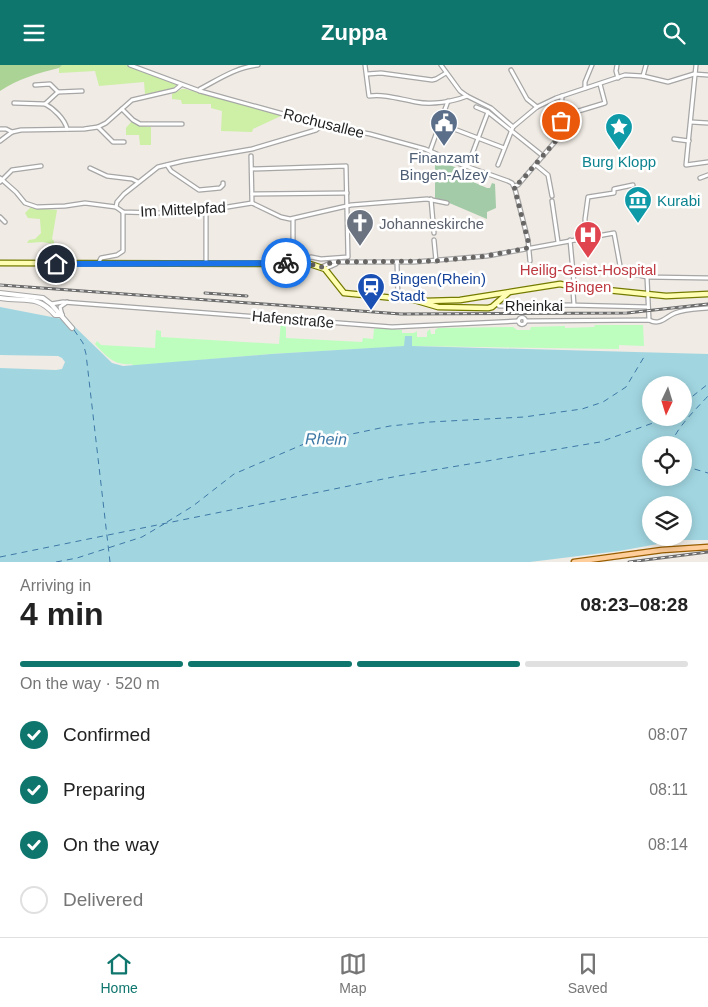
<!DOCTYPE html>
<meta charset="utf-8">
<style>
:root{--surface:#fff;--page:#f2f2f2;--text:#222;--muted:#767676;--line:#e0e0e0;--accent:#0f766e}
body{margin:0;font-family:Helvetica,sans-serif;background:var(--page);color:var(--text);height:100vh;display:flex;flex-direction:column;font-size:19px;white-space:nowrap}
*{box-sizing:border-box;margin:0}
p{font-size:16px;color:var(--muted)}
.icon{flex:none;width:28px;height:28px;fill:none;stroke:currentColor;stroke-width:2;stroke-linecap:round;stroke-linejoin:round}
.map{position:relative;height:497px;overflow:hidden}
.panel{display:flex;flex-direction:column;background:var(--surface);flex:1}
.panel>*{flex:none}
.needle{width:32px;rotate:184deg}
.fabs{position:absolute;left:642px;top:311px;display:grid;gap:10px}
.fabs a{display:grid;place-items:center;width:50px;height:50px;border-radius:50%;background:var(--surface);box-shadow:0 2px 12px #0003;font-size:25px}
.pin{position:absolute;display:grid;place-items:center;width:42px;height:42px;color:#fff;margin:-21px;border:2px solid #fff;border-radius:50%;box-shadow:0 1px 5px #0007}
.courier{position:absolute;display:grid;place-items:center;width:50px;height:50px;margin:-25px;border:4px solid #1a73e8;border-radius:50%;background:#fff;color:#222;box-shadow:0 1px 6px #0007}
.head em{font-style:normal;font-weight:800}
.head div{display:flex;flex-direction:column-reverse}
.head{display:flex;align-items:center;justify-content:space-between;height:85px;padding:0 20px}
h1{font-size:32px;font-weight:800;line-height:38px}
.bar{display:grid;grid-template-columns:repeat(4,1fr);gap:8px 5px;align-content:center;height:60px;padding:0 20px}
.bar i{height:6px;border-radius:4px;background:var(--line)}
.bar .active{background:var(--accent)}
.bar p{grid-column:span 4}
ol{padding:0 20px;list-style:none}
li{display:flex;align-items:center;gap:15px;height:55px}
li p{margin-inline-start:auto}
li .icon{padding:5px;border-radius:50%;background:var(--accent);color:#fff;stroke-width:4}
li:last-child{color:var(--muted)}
li i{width:28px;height:28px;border:2px solid var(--line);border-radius:50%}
header{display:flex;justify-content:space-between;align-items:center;height:65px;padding:0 20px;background:var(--accent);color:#fff;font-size:22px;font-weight:800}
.menu{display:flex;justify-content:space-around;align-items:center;height:70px;border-top:1px solid var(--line);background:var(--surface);font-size:14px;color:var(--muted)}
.menu a{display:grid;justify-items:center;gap:2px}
.menu .active{color:var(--accent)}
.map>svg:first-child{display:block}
</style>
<header><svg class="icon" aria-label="menu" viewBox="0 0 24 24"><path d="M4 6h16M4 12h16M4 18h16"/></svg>Zuppa<svg class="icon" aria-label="search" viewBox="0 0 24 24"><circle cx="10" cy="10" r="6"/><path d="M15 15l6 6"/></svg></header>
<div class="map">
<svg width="708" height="497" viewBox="0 0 708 497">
<rect width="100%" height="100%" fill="#f0ebe4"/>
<g fill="#cdefa6">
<path d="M62 0H126L177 20 172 24 145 29 144 17 99 21 95 6 59 8V3Z"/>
<path d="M182 24H185L283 50 253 64 252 67 221 66 222 46 211 43V39H182L181 35 172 34V29Z"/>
<path d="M132 56 141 61 151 62V80H140L139 70H126V63Z"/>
<path d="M30 143 57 145 52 174 54 176V179L42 177 27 178 29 175 35 174 41 168 40 154 28 153 25 148Z"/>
</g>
<path fill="#abd395" d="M0 0H62L59 3C38 8 18 14 0 26Z"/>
<path fill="#a3cba7" d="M428 88 436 92 438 95 466 107 464 113 487 123H490L492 118 495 119 496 143 487 147V154L447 137 435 134V99L428 92Z"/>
<path fill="#bdfebf" d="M281 256 286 257V273L362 277 363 273 373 274 374 264 377 263 402 265V268H414L417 266V272H427V267L430 264 431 269H435V265L438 263 513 262 517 265H530L531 262 565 261V263L594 262 595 260H643L644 281 619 280V284L411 281 271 289 133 301 132 299C114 301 106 291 95 279L97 276 101 280 155 283 156 265 161 266V272L279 279Z"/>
<path fill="#a1d6e1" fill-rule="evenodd" d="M0 242 62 254 70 264 74 261 112 298 123 301 271 289 404 281 405 271H412V281L708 289V475H680L619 486 530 497H0V303L56 305 62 304 65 297 62 293 58 291 0 290ZM651 320H684V352H651ZM651 380H684V412H651ZM651 440H684V472H651Z"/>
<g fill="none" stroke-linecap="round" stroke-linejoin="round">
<g stroke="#3e78a6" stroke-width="1" stroke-dasharray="6 5" stroke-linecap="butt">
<path d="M74 265 83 278 86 289 110 497"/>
<path d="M684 338 708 319"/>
<path d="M672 380C672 367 699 341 708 331"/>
<path d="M684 401 708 408"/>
<path d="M167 457 193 441 234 409 304 379 390 361 430 357 524 352 582 344 603 337 626 322 644 292"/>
<path d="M0 492 398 411 600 377 653 358 661 352"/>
<path d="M56 497 77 493 142 472 164 459"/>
</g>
<defs>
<g id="minor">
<path d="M130 0 200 26 323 60 370 69 425 84 460 99 508 116 512 118 515 124 528 175 530 196"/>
<path d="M365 0 369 31C386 29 399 34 416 37 432 40 452 37 467 31"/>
<path d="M441 0 460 26 467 31 491 43 513 62"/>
<path d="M617 0 616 6 618 13"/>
<path d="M696 0 686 100 708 97"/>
<path d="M511 5 527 34 537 42"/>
<path d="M367 9 381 8 432 15 436 14 446 8"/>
<path d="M643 11 646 0"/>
<path d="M35 20 50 19 58 27"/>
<path d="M585 23V17L592 0"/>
<path d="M200 26V24C219 14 237 2 258 0"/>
<path d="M14 38 45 39C53 43 65 54 67 64"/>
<path d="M45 39 58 27 82 26"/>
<path d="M476 42 488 47 543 91"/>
<path d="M122 44 133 55 140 59H182"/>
<path d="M562 51 605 38 600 19"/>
<path d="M691 57 708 58"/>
<path d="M441 59 504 83"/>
<path d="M98 62 113 77H124"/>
<path d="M0 64H6L12 67 21 65 84 64 98 62 106 58 132 35 175 25 181 20"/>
<path d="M674 74 689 76"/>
<path d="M0 76 12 67"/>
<path d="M430 86 448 36"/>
<path d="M251 91 252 138"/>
<path d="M167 100 171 106 199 125 220 123 223 120V118"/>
<path d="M468 100 488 47"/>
<path d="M498 100 513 62 537 42 556 33 625 10 643 11 668 17 694 9 708 10"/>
<path d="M536 100 548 110 552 131"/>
<path d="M90 103 107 111 132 114 138 117"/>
<path d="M252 104 346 101 348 192 321 194 311 192 308 194 306 198"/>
<path d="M0 113 16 127 25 138 37 142 65 141 85 138 116 142 123 147 158 148 215 144 252 138"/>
<path d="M700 113 708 110"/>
<path d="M0 117 12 105 41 101"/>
<path d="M514 121 518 120 559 72 560 69 562 31"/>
<path d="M252 129 347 128"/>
<path d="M431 134 434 168"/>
<path d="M552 136 558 177"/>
<path d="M252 138 281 152 290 154 351 140 427 134 447 138"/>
<path d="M116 142 117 137 124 129 158 102 183 96 252 84 316 65 323 60"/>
<path d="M206 148V198"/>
<path d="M0 152 5 157"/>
<path d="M293 154V198"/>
<path d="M586 172 585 154 588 132 614 128V124L633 120"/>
<path d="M434 175 436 196"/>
<path d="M570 175 574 218"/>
<path d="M397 197 398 233"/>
<path d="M98 199 101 193 117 190 123 186V147"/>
<path d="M322 202 332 197H414L487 191 614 168 621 206 647 212 708 213"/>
<path d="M325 204 336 199"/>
<path d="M647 212 649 255"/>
<path d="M573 226 574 240"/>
<path d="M496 238 499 241H502L569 240 648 242"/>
<path d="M51 239 63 237 392 262 518 256"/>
<path d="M62 250 60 242 67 237"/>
<circle cx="522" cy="256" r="3.5"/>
<path d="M525 256 649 255C660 261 665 252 675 248 685 244 697 244 708 243"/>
</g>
<g id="tertiary">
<path d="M0 228 43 233 51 239 72 263"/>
<path d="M0 233C24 237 37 229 55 250H62"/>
</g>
<g id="secondary">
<path d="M0 198 310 199 325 204 344 228 414 235 438 242 488 243 492 242 508 228"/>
<path d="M578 222 666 231 708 229"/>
<path d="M425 236 460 235 560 219 570 221"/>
</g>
<path id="primary" d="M574 497 662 485 708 482"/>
</defs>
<use href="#minor" stroke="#a6a6a6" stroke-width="5.5"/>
<use href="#tertiary" stroke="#a6a6a6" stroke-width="6"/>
<use href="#secondary" stroke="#757b00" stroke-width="7"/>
<use href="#primary" stroke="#995e00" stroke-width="7"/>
<use href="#minor" stroke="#fff" stroke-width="3"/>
<use href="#tertiary" stroke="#fff" stroke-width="4"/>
<use href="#secondary" stroke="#fffeb3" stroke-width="4.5"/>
<use href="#primary" stroke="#ffce9a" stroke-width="4.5"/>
<defs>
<g id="rail">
<path d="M0 220 401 249 627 248 708 239"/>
<path d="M205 228 247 231"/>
<path d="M629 497 708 487"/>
</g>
</defs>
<use href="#rail" stroke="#6d6d6d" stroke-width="3"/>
<use href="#rail" stroke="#fff" stroke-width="1" stroke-dasharray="4" stroke-linecap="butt"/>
</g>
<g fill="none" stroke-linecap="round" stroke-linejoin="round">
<path stroke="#686664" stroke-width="5" stroke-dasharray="0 9" d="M286 198 310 199 322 202 332 197 436 196 486 191 528 183V176L514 121 521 116 559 72 561 56"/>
<path stroke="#1a73e8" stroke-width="6" d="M56 199 286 198"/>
</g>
<defs>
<symbol id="civic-pin" viewBox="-11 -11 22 30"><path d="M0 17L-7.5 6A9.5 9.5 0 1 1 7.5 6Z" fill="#5c6f8a" stroke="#fff"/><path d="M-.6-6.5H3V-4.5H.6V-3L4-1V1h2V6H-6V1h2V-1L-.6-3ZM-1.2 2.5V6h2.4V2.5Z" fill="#fff"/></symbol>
<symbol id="sight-pin" viewBox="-11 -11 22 30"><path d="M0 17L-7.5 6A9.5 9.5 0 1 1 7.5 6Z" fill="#0f9aa8" stroke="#fff"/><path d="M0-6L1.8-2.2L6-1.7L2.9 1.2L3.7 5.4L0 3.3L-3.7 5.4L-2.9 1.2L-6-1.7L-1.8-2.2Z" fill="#fff"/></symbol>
<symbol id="museum-pin" viewBox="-11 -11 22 30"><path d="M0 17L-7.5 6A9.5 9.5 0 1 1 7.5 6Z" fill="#0f9aa8" stroke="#fff"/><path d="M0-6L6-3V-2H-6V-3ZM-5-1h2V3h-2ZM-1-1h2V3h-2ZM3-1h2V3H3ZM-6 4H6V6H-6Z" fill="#fff"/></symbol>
<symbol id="church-pin" viewBox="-11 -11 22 30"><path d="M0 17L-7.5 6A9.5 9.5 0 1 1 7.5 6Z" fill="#6b7280" stroke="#fff"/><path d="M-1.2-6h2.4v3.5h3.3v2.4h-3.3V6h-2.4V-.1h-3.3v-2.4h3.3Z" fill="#fff"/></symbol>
<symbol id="hospital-pin" viewBox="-11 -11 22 30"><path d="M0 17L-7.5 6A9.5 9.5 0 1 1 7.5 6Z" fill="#e0444e" stroke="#fff"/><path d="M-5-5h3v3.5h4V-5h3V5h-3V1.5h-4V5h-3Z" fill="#fff"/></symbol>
<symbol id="station-pin" viewBox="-11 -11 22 30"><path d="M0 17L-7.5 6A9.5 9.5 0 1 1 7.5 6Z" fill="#1a4fb4" stroke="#fff"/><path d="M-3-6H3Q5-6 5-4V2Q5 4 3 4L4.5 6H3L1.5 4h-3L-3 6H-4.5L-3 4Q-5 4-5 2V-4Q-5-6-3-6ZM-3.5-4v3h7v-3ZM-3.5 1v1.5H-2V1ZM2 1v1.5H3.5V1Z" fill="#fff"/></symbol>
</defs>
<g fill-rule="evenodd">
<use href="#civic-pin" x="428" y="42" width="32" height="43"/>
<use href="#sight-pin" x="603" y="46" width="32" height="43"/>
<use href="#museum-pin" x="622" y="119" width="32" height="43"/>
<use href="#church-pin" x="344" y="142" width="32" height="43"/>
<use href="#hospital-pin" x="572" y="154" width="32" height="43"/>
<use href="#station-pin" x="355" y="206" width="32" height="43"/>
</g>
<g text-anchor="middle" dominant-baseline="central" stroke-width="5" stroke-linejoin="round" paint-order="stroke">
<g font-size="15" fill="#1f1f1f" stroke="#fff">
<text transform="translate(324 58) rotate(14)">Rochusallee</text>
<text transform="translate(183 144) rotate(-3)">Im Mittelpfad</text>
<text x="534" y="240">Rheinkai</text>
<text transform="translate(293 254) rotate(5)">Hafenstraße</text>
</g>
<g font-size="15" fill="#4e5e75" stroke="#fff">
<text x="444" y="92">Finanzamt<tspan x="444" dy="17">Bingen-Alzey</tspan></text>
</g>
<g font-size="15" fill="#0d838f" stroke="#fff">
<text x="619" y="96">Burg Klopp</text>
<text x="657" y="135" text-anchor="start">Kurabi</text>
</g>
<g font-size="15" fill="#5b616d" stroke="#fff" text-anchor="start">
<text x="379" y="158">Johanneskirche</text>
</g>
<g font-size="15" fill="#be3a42" stroke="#fff">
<text x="588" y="204">Heilig-Geist-Hospital<tspan x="588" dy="17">Bingen</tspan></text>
</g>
<g font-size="15" fill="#164399" stroke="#fff" text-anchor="start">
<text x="390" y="213">Bingen(Rhein)<tspan x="390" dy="17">Stadt</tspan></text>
</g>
<g font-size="16" font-style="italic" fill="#3e78a6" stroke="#fff">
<text transform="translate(326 374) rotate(1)">Rhein</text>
</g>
</g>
</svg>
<div class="fabs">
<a><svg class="needle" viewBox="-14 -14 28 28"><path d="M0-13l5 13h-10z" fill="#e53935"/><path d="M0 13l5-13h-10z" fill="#767676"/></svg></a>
<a><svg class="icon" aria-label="locate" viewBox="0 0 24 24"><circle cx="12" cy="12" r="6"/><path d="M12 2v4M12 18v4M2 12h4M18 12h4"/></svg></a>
<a><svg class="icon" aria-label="layers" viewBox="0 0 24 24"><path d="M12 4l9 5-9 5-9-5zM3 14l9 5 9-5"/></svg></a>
</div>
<div class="pin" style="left:561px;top:56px;background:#ea580c"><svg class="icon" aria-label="bag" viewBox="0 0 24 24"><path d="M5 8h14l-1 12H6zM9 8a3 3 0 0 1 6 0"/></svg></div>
<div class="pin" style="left:56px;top:199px;background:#1f2937"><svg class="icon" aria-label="home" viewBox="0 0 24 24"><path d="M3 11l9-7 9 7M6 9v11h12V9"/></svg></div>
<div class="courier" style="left:286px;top:198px"><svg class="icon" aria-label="bike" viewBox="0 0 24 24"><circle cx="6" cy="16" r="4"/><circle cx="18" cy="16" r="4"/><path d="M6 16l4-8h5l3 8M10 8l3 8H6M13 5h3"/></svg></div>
</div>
<section class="panel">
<div class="head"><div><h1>4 min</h1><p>Arriving in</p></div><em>08:23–08:28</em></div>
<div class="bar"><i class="active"></i><i class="active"></i><i class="active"></i><i></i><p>On the way · 520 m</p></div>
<ol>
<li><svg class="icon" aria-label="check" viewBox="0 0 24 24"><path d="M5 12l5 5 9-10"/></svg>Confirmed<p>08:07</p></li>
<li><svg class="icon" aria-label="check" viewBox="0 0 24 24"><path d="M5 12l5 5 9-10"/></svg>Preparing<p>08:11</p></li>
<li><svg class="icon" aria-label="check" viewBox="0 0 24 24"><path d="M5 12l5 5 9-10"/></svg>On the way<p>08:14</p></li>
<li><i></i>Delivered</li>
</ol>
</section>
<nav class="menu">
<a class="active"><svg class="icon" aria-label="home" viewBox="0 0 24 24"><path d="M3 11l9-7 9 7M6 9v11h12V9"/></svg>Home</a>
<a><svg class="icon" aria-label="map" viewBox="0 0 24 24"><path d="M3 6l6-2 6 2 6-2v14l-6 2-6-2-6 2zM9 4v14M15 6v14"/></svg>Map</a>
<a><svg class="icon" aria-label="saved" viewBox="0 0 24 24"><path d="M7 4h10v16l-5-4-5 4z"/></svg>Saved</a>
</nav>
